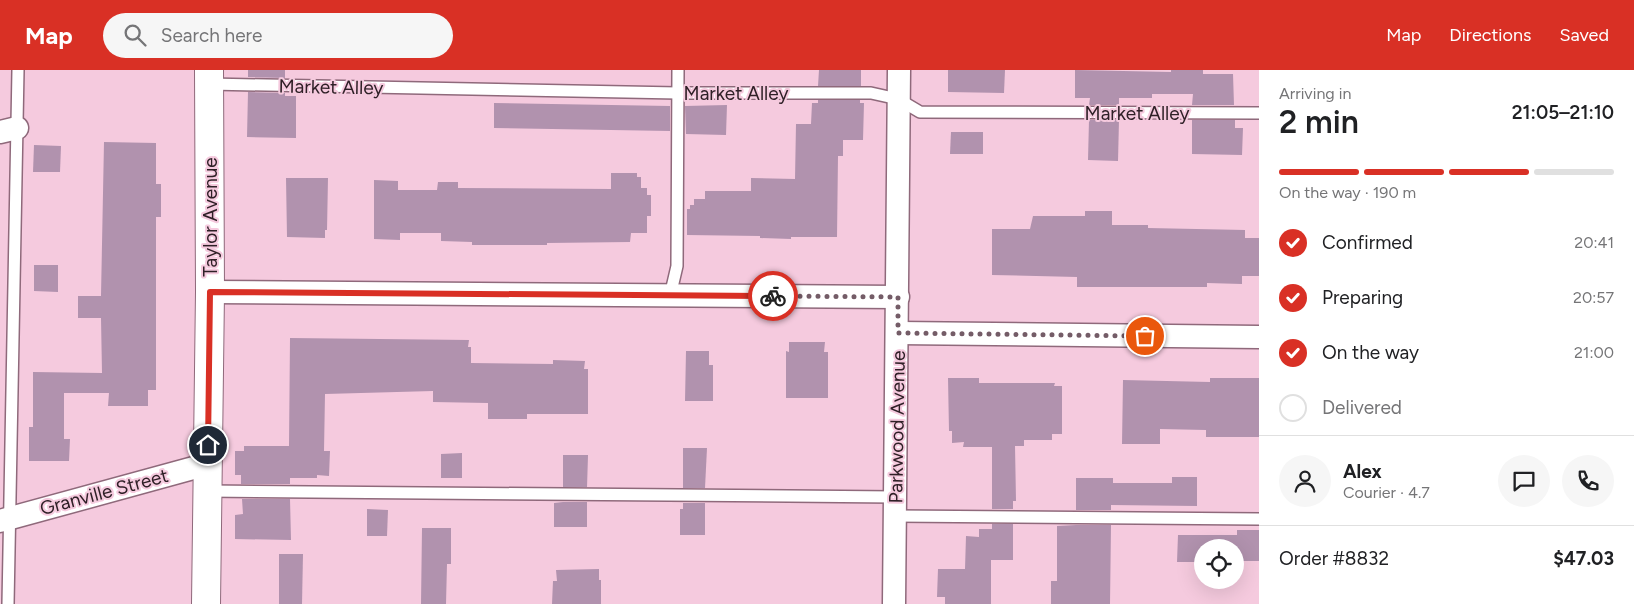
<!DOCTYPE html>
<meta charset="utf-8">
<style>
:root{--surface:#fff;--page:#f6f6f6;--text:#202124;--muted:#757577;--line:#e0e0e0;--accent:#d93025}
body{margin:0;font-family:Figtree,sans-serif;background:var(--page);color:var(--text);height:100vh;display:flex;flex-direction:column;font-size:19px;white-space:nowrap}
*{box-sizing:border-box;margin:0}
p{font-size:16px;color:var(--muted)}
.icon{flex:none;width:28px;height:28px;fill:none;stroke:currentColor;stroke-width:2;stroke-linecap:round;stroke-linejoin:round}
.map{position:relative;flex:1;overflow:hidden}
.details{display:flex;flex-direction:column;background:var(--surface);width:375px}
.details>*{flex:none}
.buttons{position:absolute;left:1194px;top:469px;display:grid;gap:10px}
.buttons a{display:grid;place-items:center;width:50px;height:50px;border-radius:50%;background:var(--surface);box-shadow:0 5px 20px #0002;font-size:25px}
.pin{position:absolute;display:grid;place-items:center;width:42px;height:42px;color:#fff;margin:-21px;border:2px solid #fff;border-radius:50%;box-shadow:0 1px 5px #0007}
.courier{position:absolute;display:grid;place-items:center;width:50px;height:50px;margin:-25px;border:4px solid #d93025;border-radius:50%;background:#fff;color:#222;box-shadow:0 1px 6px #0007}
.summary em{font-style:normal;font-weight:600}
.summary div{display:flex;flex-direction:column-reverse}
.summary{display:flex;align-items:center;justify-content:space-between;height:85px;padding:0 20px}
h1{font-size:32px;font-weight:600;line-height:38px}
.bar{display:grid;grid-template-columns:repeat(4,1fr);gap:8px 5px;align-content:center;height:60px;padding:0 20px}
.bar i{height:6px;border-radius:4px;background:var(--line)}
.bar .selected{background:var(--accent)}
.bar p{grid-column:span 4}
.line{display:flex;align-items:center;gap:12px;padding:0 20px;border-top:1px solid var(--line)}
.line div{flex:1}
.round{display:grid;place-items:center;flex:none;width:52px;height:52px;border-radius:26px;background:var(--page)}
ol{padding:0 20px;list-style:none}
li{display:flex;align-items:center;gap:15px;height:55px}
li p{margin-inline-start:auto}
li .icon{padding:5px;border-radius:50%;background:var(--accent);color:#fff;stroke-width:4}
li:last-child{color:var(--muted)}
li i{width:28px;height:28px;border:2px solid var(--line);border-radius:50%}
header{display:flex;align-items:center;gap:30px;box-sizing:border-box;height:70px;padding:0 25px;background:var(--accent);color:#fff}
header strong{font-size:24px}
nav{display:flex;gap:28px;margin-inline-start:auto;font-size:18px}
.search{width:350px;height:45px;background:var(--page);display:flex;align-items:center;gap:12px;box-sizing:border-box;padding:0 18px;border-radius:28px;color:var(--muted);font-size:19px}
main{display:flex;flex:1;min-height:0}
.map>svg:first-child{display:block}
</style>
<header>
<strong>Map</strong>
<div class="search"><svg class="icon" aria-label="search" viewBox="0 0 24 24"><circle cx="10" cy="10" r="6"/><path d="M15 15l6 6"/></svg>Search here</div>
<nav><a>Map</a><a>Directions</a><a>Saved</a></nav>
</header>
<main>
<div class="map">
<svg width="1259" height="534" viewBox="0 0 1259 534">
<rect width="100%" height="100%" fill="#f5cade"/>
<g fill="#b192ae">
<path d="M248 0H285V8L248 7Z"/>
<path d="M819 0H861V16H818Z"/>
<path d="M948 0H1005L1004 23 948 22Z"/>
<path d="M1075 0 1171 2V0H1203V4H1233L1234 35H1192L1193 24H1152V28H1119V35H1089L1090 28H1075Z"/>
<path d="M248 22 285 23V26H296V68L247 67Z"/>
<path d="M818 30H860V33H864L863 70H843V86H838L837 167H791V169L760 168V166L687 165V139H690V135H694V129H705V121H751V108L795 109 796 54H811L812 33H818Z"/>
<path d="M494 33 670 36V61L494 58Z"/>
<path d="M727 35 726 65 686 64 685 36Z"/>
<path d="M1089 50H1119L1118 91 1088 90Z"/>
<path d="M1192 50H1235V58H1243L1242 85 1192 84Z"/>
<path d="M951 62H983V84H950Z"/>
<path d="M104 72 156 73V114H161V147H156V320H148V336H108L109 323H64V369H70L69 391H29V357H33V302L102 303 101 248H78V226H101Z"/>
<path d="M34 75 61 76 60 102H33Z"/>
<path d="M611 103H637V107H641V118H647V125H651V146H647V163H631L630 172 547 173V175H472V172L441 171V163H400V170L374 169V110L398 111V120H437L438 112H458V118L611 119Z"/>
<path d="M286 108H328L327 160H325V168L287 167Z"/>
<path d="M1085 141H1112V155H1148V158L1245 160V168H1259V206H1242V214L1207 213V217H1077V207L992 205V159H1030L1033 146H1085Z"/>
<path d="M34 195H58V222L34 221Z"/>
<path d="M290 268 469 270 468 277H471V293L553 294V290L585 291 584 299H588V344H527V349H488V333L433 332V321L325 324 324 381H330L329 406 317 405V408H290V414H241V405H235V381H244V376H289Z"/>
<path d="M789 272H825L824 282H828V328H786V281L789 282Z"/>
<path d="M686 281H709V295H713V331H685Z"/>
<path d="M948 308H979V313H1055L1054 316H1062V364H1052V370H1024V376H1015L1016 431H1013V439H992V377H963L964 372 952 373V361H949Z"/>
<path d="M1210 308H1259V367H1206V360L1160 359V374H1122L1123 310 1210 312Z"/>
<path d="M683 378H707L705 418H683Z"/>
<path d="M462 383V408H441V384Z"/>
<path d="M563 385H588L587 417H563Z"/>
<path d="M1172 407H1197V436L1111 435V440H1076V408H1113V413H1172Z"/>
<path d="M242 429H290L291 470 235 469V445L243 444Z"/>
<path d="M563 432H587V457H554V433Z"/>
<path d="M683 433H705V465H680V439H683Z"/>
<path d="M367 439 388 440 387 466H367Z"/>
<path d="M992 454H1013V490H991V534H945V527H937L938 499H965L966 466 979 467V459H992Z"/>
<path d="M1076 455H1111L1110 534H1051V511H1057V456Z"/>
<path d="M422 458H451V494H447L446 534H421Z"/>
<path d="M1237 460H1259V491H1235V478H1202V492H1177L1178 465H1237Z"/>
<path d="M279 484H303L302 534H279Z"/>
<path d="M599 499V510H601V534H552L553 511H557L556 500Z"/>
</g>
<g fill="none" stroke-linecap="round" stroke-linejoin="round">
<defs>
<g id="lane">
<path d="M209 14 678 23H871L898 29 920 42 1259 43"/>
<path d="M670 226 677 196 678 0"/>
<path d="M207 421 895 427"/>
<path d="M895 446 1259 449"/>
<path d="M8 534 18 0"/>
</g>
<g id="street">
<path d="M0 62 17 58"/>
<path d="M210 222 898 227"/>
<path d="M898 263 1259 267"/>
<path d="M0 451 208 394"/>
<path d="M894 534 899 0"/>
</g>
<path id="secondary" d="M206 534 210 222 209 0"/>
</defs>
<use href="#lane" stroke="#8f697b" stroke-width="14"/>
<use href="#street" stroke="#8f697b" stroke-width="25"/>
<use href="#secondary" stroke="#8f697b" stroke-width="30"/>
<use href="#lane" stroke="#fff" stroke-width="11"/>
<use href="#street" stroke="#fff" stroke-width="22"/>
<use href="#secondary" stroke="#fff" stroke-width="28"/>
</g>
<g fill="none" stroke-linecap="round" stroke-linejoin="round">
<path stroke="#745c67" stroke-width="5" stroke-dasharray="0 9" d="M773 226 898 227V263L1145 266"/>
<path stroke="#d93025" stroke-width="6" d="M208 375 210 222 773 226"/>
</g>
<g text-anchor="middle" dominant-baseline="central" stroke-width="4" stroke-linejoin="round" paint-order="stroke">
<g font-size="19" fill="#2f2027" stroke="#f5cade">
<text transform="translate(331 17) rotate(1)">Market Alley</text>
<text x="736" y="23">Market Alley</text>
<text x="1137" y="43">Market Alley</text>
<text transform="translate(210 147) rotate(-90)">Taylor Avenue</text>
<text transform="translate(897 357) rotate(-89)">Parkwood Avenue</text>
<text transform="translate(104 422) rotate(-15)">Granville Street</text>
</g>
</g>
</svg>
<div class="buttons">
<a><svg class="icon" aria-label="locate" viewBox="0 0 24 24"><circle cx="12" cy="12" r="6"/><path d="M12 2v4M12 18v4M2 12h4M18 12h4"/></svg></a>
</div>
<div class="pin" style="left:1145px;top:266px;background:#ea580c"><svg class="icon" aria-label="bag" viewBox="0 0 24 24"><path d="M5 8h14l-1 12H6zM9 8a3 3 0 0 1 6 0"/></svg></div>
<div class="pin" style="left:208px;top:375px;background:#1f2937"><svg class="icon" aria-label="home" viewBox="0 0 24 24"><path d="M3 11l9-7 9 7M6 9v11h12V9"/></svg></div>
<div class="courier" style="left:773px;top:226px"><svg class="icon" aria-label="bike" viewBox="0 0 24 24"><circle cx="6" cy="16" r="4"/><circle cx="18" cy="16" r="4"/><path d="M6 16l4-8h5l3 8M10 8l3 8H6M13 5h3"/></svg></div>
</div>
<section class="details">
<div class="summary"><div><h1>2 min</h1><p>Arriving in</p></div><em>21:05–21:10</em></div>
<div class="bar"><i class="selected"></i><i class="selected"></i><i class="selected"></i><i></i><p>On the way · 190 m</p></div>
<ol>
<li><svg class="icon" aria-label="check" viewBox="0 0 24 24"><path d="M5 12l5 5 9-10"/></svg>Confirmed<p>20:41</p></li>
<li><svg class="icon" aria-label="check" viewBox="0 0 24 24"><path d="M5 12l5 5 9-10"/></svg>Preparing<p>20:57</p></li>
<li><svg class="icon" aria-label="check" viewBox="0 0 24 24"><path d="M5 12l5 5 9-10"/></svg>On the way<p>21:00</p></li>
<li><i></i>Delivered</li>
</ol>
<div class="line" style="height:90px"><a class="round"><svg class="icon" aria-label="person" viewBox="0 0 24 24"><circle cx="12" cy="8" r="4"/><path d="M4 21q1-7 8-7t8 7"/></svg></a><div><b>Alex</b><p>Courier · 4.7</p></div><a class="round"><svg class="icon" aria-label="chat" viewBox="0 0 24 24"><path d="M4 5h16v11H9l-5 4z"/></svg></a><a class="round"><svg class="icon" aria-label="phone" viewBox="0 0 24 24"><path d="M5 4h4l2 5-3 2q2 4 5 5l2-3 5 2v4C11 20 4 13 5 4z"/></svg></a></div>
<div class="line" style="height:65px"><div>Order #8832</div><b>$47.03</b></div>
</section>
</main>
